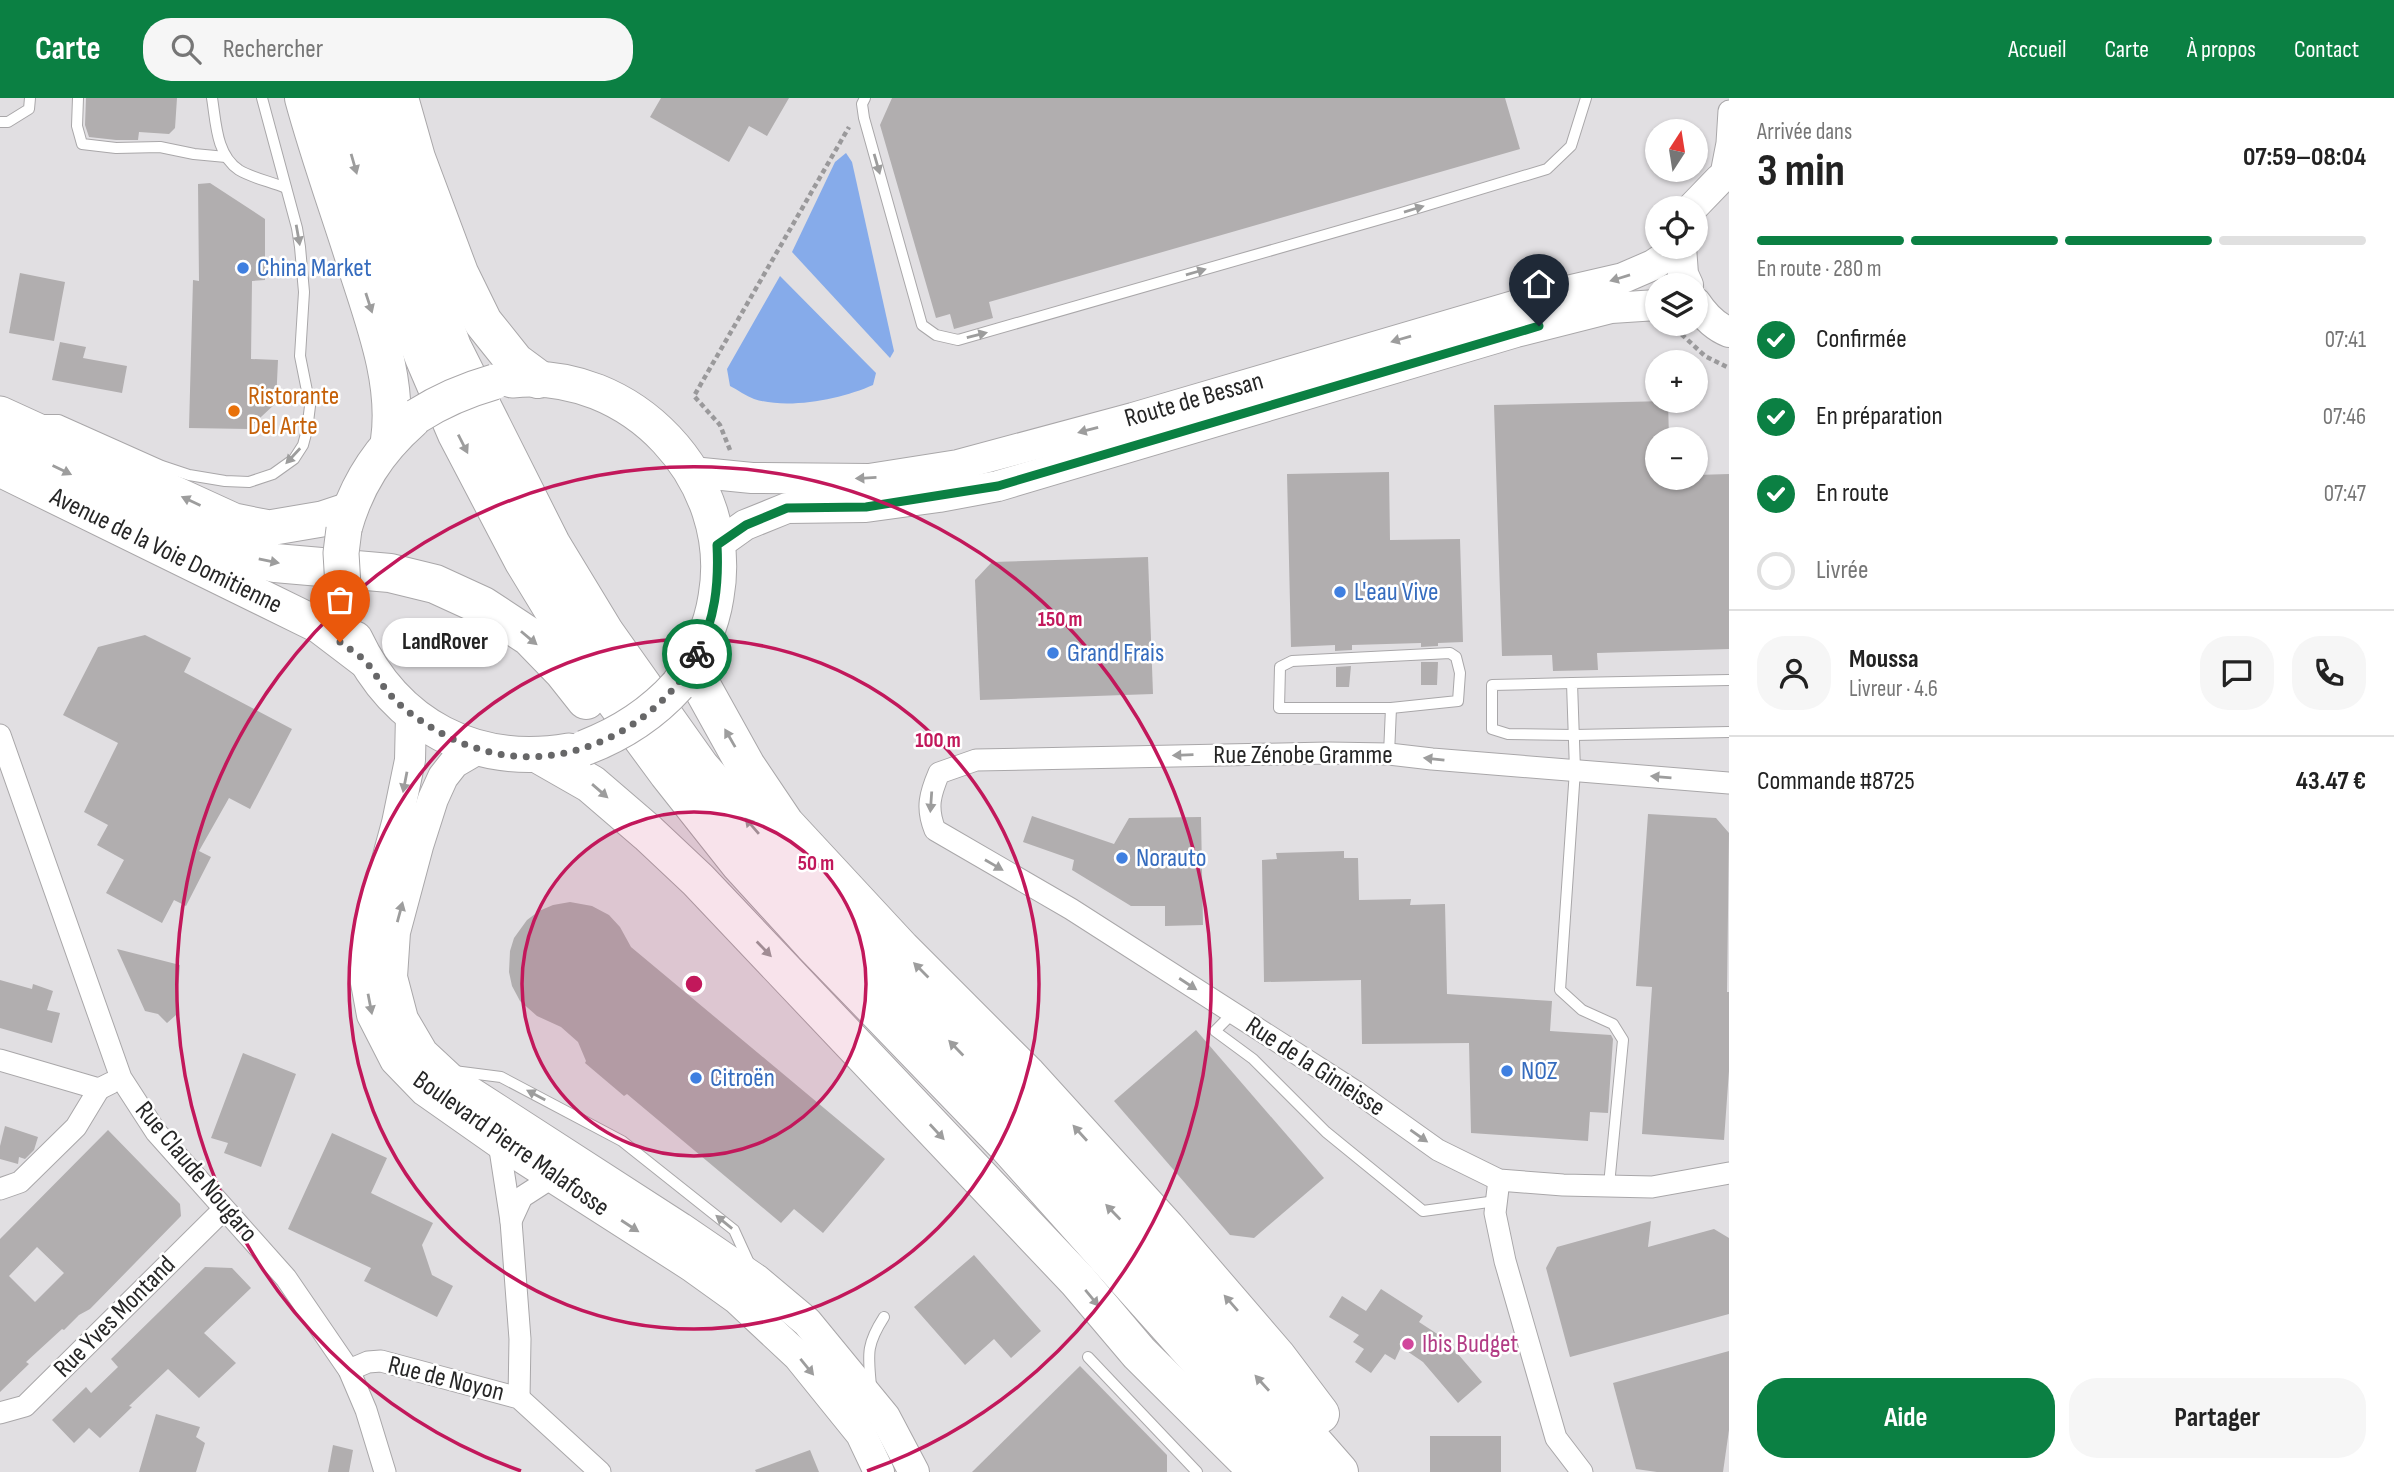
<!DOCTYPE html>
<html lang="fr">
<meta charset="utf-8">
<style>
:root{--surface:#fff;--page:#f6f6f6;--text:#222;--muted:#767676;--line:#e0e0e0;--accent:#0b8043}
body{margin:0;font-family:"Sofia Sans Condensed",sans-serif;background:var(--page);color:var(--text);height:100vh;display:flex;flex-direction:column;font-size:26px;white-space:nowrap}
*{box-sizing:border-box;margin:0}
p{font-size:23px;color:var(--muted)}
.icon{flex:none;width:38px;height:38px;fill:none;stroke:currentColor;stroke-width:2;stroke-linecap:round;stroke-linejoin:round}
.map{position:relative;flex:1;overflow:hidden}
.sheet{display:flex;flex-direction:column;background:var(--surface);width:665px}
.sheet>*{flex:none}
.needle{width:46px;rotate:12deg}
.tools{position:absolute;left:1645px;top:21px;display:grid;gap:14px}
.tools a{display:grid;place-items:center;width:63px;height:63px;border-radius:50%;background:var(--surface);box-shadow:0 2px 5px #0004;font-size:35px}
.pin{position:absolute;display:grid;place-items:center;width:60px;height:60px;color:#fff;margin:-72px -30px;border-radius:50% 50% 50% 0;rotate:-45deg;box-shadow:0 0 7px #0007}
.pin .icon{rotate:45deg}
.courier{position:absolute;display:grid;place-items:center;width:70px;height:70px;margin:-35px;border:5px solid #0b8043;border-radius:50%;background:#fff;color:#222;box-shadow:0 2px 9px #0007}
.bubble{position:absolute;height:49px;border-radius:24px;background:var(--surface);box-shadow:0 2px 5px #0004;font-size:23px;font-weight:700;line-height:49px;text-align:center}
.headline em{font-style:normal;font-weight:700}
.headline div{display:flex;flex-direction:column-reverse}
.headline{display:flex;align-items:center;justify-content:space-between;height:119px;padding:0 28px}
h1{font-size:46px;font-weight:700;line-height:52px}
.bar{display:grid;grid-template-columns:repeat(4,1fr);gap:10px 7px;align-content:center;height:84px;padding:0 28px}
.bar i{height:9px;border-radius:5px;background:var(--line)}
.bar .active{background:var(--accent)}
.bar p{grid-column:span 4}
.line{display:flex;align-items:center;gap:18px;padding:0 28px;border-top:2px solid var(--line)}
.line div{flex:1}
.round{display:grid;place-items:center;flex:none;width:74px;height:74px;border-radius:28px;background:var(--page)}
ol{padding:0 28px;list-style:none}
li{display:flex;align-items:center;gap:21px;height:77px}
li p{margin-inline-start:auto}
li .icon{padding:7px;border-radius:50%;background:var(--accent);color:#fff;stroke-width:4}
li:last-child{color:var(--muted)}
li i{width:38px;height:38px;border:4px solid var(--line);border-radius:50%}
.action{display:flex;gap:14px;margin-top:auto;padding:14px 28px}
.action a{flex:1;height:80px;border-radius:28px;background:var(--accent);color:#fff;font-size:28px;font-weight:700;line-height:80px;text-align:center}
.action a+a{background:var(--page);color:var(--text)}
header{display:flex;align-items:center;gap:42px;box-sizing:border-box;height:98px;padding:0 35px;background:var(--accent);color:#fff}
header strong{font-size:33px}
nav{display:flex;gap:38px;margin-inline-start:auto;font-size:24px}
.search{width:490px;height:63px;background:var(--page);display:flex;align-items:center;gap:18px;box-sizing:border-box;padding:0 24px;border-radius:28px;color:var(--muted);font-size:26px}
main{display:flex;flex:1;min-height:0}
.map>svg:first-child{display:block}
</style>
<header>
<strong>Carte</strong>
<div class="search"><svg class="icon" aria-label="search" viewBox="0 0 24 24"><circle cx="10" cy="10" r="6"/><path d="M15 15l6 6"/></svg>Rechercher</div>
<nav><a>Accueil</a><a>Carte</a><a>À propos</a><a>Contact</a></nav>
</header>
<main>
<div class="map">
<svg width="1729" height="1374" viewBox="0 0 1729 1374">
<rect width="100%" height="100%" fill="#e1dfe2"/>
<g fill="#86abea">
<path d="M846 55 852 64 894 253 890 260 792 154 835 64Z"/>
<path d="M780 178 876 275 873 287C842 301 788 312 754 301 746 298 738 292 730 288L727 271Z"/>
</g>
<g fill="#b1aeaf" fill-rule="evenodd">
<path d="M86 0H177L175 30 169 36 139 34 138 42H116L89 39 85 27Z"/>
<path d="M661 0H789L767 38 749 28 729 64 650 19Z"/>
<path d="M892 0H1505L1520 51 989 204 993 220 954 231 950 216 936 220 880 27Z"/>
<path d="M210 85 265 121V182L252 183 251 261 278 262 276 305 248 331 189 330 193 182 199 183 198 86Z"/>
<path d="M20 175 65 184 54 243 9 235Z"/>
<path d="M60 244 86 249 83 260 127 268 122 295 52 282Z"/>
<path d="M1668 303 1669 341H1657V380H1696V377L1729 376V551L1597 555 1598 572 1553 573 1552 557 1502 558 1494 307Z"/>
<path d="M1389 374 1390 442 1460 441 1463 544 1438 545V548L1421 549V545L1352 547V552L1335 553V547L1291 549 1287 376Z"/>
<path d="M1148 459 1153 596 980 602 975 482 992 464Z"/>
<path d="M145 537 191 560 184 574 292 631 250 711 229 700 199 753 211 759 186 808 174 802 162 825 106 795 124 762 97 747 108 727 84 714 118 645 63 617 98 549Z"/>
<path d="M1421 564H1438L1437 587H1421Z"/>
<path d="M1351 568 1349 589H1336V569Z"/>
<path d="M1648 716 1716 720 1729 735 1727 894H1729V973L1724 1042 1642 1036 1652 889 1636 888Z"/>
<path d="M1032 718 1114 746 1129 720 1201 719 1203 827 1165 828V808H1131L1072 772 1074 762 1023 744Z"/>
<path d="M1344 753V760H1358L1359 802 1411 801 1410 807 1445 806 1447 896 1552 903 1550 933 1611 937 1613 941 1608 1015 1590 1014 1588 1043 1471 1035 1469 945 1362 946 1361 882 1264 884 1262 762 1277 761 1276 755Z"/>
<path d="M570 804 592 808 609 817 620 829 631 849 885 1061 823 1135 794 1111 781 1125 627 996 624 998 585 965 586 963 578 944 561 929 537 918 520 903 512 888 509 874 510 853 514 840 527 822 539 813 553 807Z"/>
<path d="M117 851 180 867 176 917 167 925 158 916 145 913Z"/>
<path d="M0 882 32 891 33 886 53 893 47 912 60 915 52 945 0 930Z"/>
<path d="M1196 932 1324 1080 1254 1140 1230 1137 1114 1003Z"/>
<path d="M243 955 296 976 261 1069 224 1055 228 1045 211 1040Z"/>
<path d="M5 1028 38 1039 34 1052 25 1061 19 1059 18 1066 0 1061V1048Z"/>
<path d="M108 1032 180 1106 181 1118 90 1211 79 1217 64 1232 62 1231 26 1264 29 1266 0 1294V1141ZM37 1149 64 1175 35 1204 9 1178Z"/>
<path d="M332 1035 387 1060 371 1095 433 1125 422 1147 432 1177 453 1188 437 1219 364 1183 371 1170 288 1131Z"/>
<path d="M1651 1123 1648 1149 1714 1131 1729 1140V1216L1570 1259 1546 1170 1557 1149Z"/>
<path d="M974 1157 1041 1233 1011 1260 994 1241 965 1267 914 1209Z"/>
<path d="M205 1169 232 1170 251 1190 204 1235 236 1265 199 1300 168 1271 129 1308 132 1309 100 1340 89 1330 74 1345 52 1322 86 1289 91 1295 118 1269 111 1261Z"/>
<path d="M1381 1191 1423 1218 1419 1224 1445 1241 1482 1284 1458 1305 1423 1264 1401 1249 1395 1262 1385 1256 1371 1275 1355 1264 1364 1251 1353 1244 1359 1237 1329 1219 1342 1198 1366 1213Z"/>
<path d="M1729 1253V1332L1723 1374H1657L1636 1371 1613 1285Z"/>
<path d="M1080 1268 1167 1357V1374H972Z"/>
<path d="M156 1316 200 1329 196 1339 205 1345 196 1374H139Z"/>
<rect x="1430" y="1338" width="71" height="36"/>
<path d="M333 1347 353 1352 349 1374H328Z"/>
<path d="M810 1352 819 1374H756L755 1372Z"/>
</g>
<g fill="none" stroke-linecap="round" stroke-linejoin="round">
<defs>
<g id="lane">
<path d="M78 0 77 28 82 46 116 50 160 49 194 56 226 59"/>
<path d="M212 0C216 24 216 57 239 72 252 80 272 84 286 90"/>
<path d="M865 0 862 6 864 20 922 227 936 237 958 242 1398 116 1547 71 1571 48 1586 0"/>
<path d="M0 24H8L29 11 30 0"/>
<path d="M41 322H59L162 368 189 377 225 383 249 384 273 376 294 361 303 347 307 332 310 308 300 258 304 194 300 149 297 130 262 0"/>
<path d="M1450 555 1456 559 1460 575 1458 603 1391 610H1279L1280 569 1292 563Z"/>
<path d="M1572 585 1492 587V631L1508 636 1574 637 1729 634"/>
<path d="M1389 656 1391 610"/>
<path d="M1233 915 1215 933 1253 961 1326 1034 1423 1113 1496 1103"/>
<path d="M454 973 501 979 622 1043 734 1132 750 1167"/>
<path d="M1609 1087 1623 942 1613 926 1582 912 1560 892 1575 672 1572 585 1729 582"/>
<path d="M1088 1259 1197 1374"/>
<path d="M871 1288C868 1256 866 1247 884 1219"/>
</g>
<g id="street">
<path d="M1720 81 1727 45 1729 13"/>
<path d="M0 637 121 980 156 1034 286 1180 349 1272 366 1312 385 1374"/>
<path d="M1729 685 1432 661 1389 656 1328 655 976 662 939 675C930 696 926 710 935 732L1071 811 1358 995 1438 1052 1499 1082 1563 1087 1652 1089 1729 1075"/>
<path d="M0 962 99 991 111 985"/>
<path d="M499 1045 511 1123 520 1241 519 1300"/>
<path d="M1499 1082 1495 1115 1505 1163 1556 1340 1582 1374"/>
<path d="M0 1091 20 1084 76 1029 99 991"/>
<path d="M511 1123 522 1099 553 1079"/>
<path d="M349 1272 368 1264 381 1263 519 1300 600 1374"/>
<path d="M0 1315 25 1308 223 1112"/>
</g>
<g id="secondary">
<path d="M1692 110 1720 81 1729 77"/>
<path d="M1681 149 1683 176 1688 187"/>
<path d="M1696 205C1704 217 1716 229 1729 234"/>
<path d="M692 374 752 380 869 381 958 367 1133 320 1558 195 1623 180 1653 167 1680 149"/>
<path d="M717 447 745 427 787 410 866 409 939 399 998 388 1516 234 1611 210 1657 207"/>
<path d="M411 617 410 662 397 725 368 832 364 874 372 917 395 962 425 993 499 1045 691 1168 737 1201 798 1258 861 1336 879 1374"/>
<path d="M478 651 454 665 443 679 433 701 418 748 395 834 392 879 403 921 423 955 452 982 681 1130 757 1182 807 1224 885 1319 914 1374"/>
</g>
<g id="primary">
<path d="M512 282C631 269 737 381 716 499 711 532 697 560 678 587"/>
<path d="M0 316 234 423 269 430 322 421 349 412"/>
<path d="M0 371 320 528 366 563"/>
<path d="M344 431C356 387 378 353 412 323"/>
<path d="M355 541C396 628 475 669 569 653"/>
</g>
<g id="highway">
<path d="M304 0C320 59 341 116 359 174 376 227 398 286 390 342"/>
<path d="M335 0 368 113 424 259 457 336 523 462 579 554 668 675 740 766 813 846 1008 1048 1299 1374"/>
<path d="M369 0 399 103 452 249 551 446 605 535 700 669 840 829 1150 1154 1210 1227 1339 1374"/>
<path d="M399 0 416 60 459 175 483 224 515 264 538 281"/>
<path d="M0 343 238 456 275 465 390 475 435 486 483 508 530 539 563 573 586 602"/>
<path d="M691 569 746 668 785 726 901 851 1027 977 1166 1130 1277 1259 1320 1316"/>
<path d="M542 658 591 686 648 735 698 782 1078 1183 1139 1255 1259 1374"/>
</g>
</defs>
<use href="#lane" stroke="#a9a7a9" stroke-width="12"/>
<use href="#street" stroke="#a9a7a9" stroke-width="23"/>
<use href="#secondary" stroke="#a9a7a9" stroke-width="32"/>
<use href="#primary" stroke="#a9a7a9" stroke-width="37"/>
<use href="#highway" stroke="#a9a7a9" stroke-width="40"/>
<g stroke="#9a999b" stroke-width="4.5" stroke-dasharray="5 3.5" stroke-linecap="butt">
<path d="M1666 231 1678 233 1705 258 1729 270"/>
<path d="M730 352 720 327 694 298 849 29"/>
</g>
<use href="#lane" stroke="#fff" stroke-width="10"/>
<use href="#street" stroke="#fff" stroke-width="21"/>
<use href="#secondary" stroke="#fff" stroke-width="30"/>
<use href="#primary" stroke="#fff" stroke-width="35"/>
<use href="#highway" stroke="#fff" stroke-width="38"/>
<defs>
<g id="primary-bridge">
<path d="M417 318C442 302 466 292 494 284"/>
<path d="M344 505 341 455 344 431"/>
<path d="M584 650C621 636 651 617 678 587"/>
</g>
</defs>
<use href="#primary-bridge" stroke="#a9a7a9" stroke-width="37" stroke-linecap="butt"/>
<use href="#primary-bridge" stroke="#fff" stroke-width="35"/>
</g>
<defs><path id="oneway-solid" d="M-6-.8H1V-3.2L6.5 0L1 3.2V.8H-6Z" transform="scale(1.75)"/></defs>
<g fill="#9d9d9d">
<use href="#oneway-solid" transform="translate(354 66) rotate(74)"/>
<use href="#oneway-solid" transform="translate(877 66) rotate(74)"/>
<use href="#oneway-solid" transform="translate(1414 111) rotate(-17)"/>
<use href="#oneway-solid" transform="translate(298 137) rotate(80)"/>
<use href="#oneway-solid" transform="translate(1196 174) rotate(-16)"/>
<use href="#oneway-solid" transform="translate(1620 180) rotate(163)"/>
<use href="#oneway-solid" transform="translate(369 205) rotate(72)"/>
<use href="#oneway-solid" transform="translate(977 237) rotate(-14)"/>
<use href="#oneway-solid" transform="translate(1401 241) rotate(164)"/>
<use href="#oneway-solid" transform="translate(1088 332) rotate(165)"/>
<use href="#oneway-solid" transform="translate(463 346) rotate(63)"/>
<use href="#oneway-solid" transform="translate(293 358) rotate(133)"/>
<use href="#oneway-solid" transform="translate(62 372) rotate(26)"/>
<use href="#oneway-solid" transform="translate(866 380) rotate(177)"/>
<use href="#oneway-solid" transform="translate(191 403) rotate(-155)"/>
<use href="#oneway-solid" transform="translate(269 463) rotate(12)"/>
<use href="#oneway-solid" transform="translate(529 540) rotate(40)"/>
<use href="#oneway-solid" transform="translate(730 640) rotate(-120)"/>
<use href="#oneway-solid" transform="translate(1183 657) rotate(178)"/>
<use href="#oneway-solid" transform="translate(1434 661) rotate(-174)"/>
<use href="#oneway-solid" transform="translate(1661 679) rotate(-175)"/>
<use href="#oneway-solid" transform="translate(405 684) rotate(101)"/>
<use href="#oneway-solid" transform="translate(600 693) rotate(41)"/>
<use href="#oneway-solid" transform="translate(931 704) rotate(94)"/>
<use href="#oneway-solid" transform="translate(752 728) rotate(-131)"/>
<use href="#oneway-solid" transform="translate(994 767) rotate(30)"/>
<use href="#oneway-solid" transform="translate(400 814) rotate(-75)"/>
<use href="#oneway-solid" transform="translate(764 851) rotate(46)"/>
<use href="#oneway-solid" transform="translate(921 872) rotate(-135)"/>
<use href="#oneway-solid" transform="translate(1188 886) rotate(33)"/>
<use href="#oneway-solid" transform="translate(370 906) rotate(79)"/>
<use href="#oneway-solid" transform="translate(956 950) rotate(-134)"/>
<use href="#oneway-solid" transform="translate(536 997) rotate(-152)"/>
<use href="#oneway-solid" transform="translate(937 1034) rotate(47)"/>
<use href="#oneway-solid" transform="translate(1080 1035) rotate(-132)"/>
<use href="#oneway-solid" transform="translate(1419 1038) rotate(35)"/>
<use href="#oneway-solid" transform="translate(1113 1114) rotate(-134)"/>
<use href="#oneway-solid" transform="translate(724 1124) rotate(-141)"/>
<use href="#oneway-solid" transform="translate(630 1128) rotate(33)"/>
<use href="#oneway-solid" transform="translate(1092 1200) rotate(50)"/>
<use href="#oneway-solid" transform="translate(1231 1205) rotate(-131)"/>
<use href="#oneway-solid" transform="translate(807 1269) rotate(51)"/>
<use href="#oneway-solid" transform="translate(1262 1285) rotate(-132)"/>
</g>
<g fill="none" stroke-linecap="round" stroke-linejoin="round">
<path stroke="#676768" stroke-width="7" stroke-dasharray="0 12.6" d="M340 544C348 550 358 556 365 563 372 570 378 581 384 589 392 600 404 611 414 618 434 632 453 643 476 650 559 679 657 633 697 556"/>
<path stroke="#0b8043" stroke-width="9" d="M697 556C715 522 719 486 717 447L746 427 787 410 866 409 998 388 1539 228"/>
</g>
<circle cx="694" cy="886" r="172" fill="#c2185b" fill-opacity=".12"/>
<g fill="none" stroke="#c2185b" stroke-width="3.5">
<circle cx="694" cy="886" r="172"/>
<circle cx="694" cy="886" r="345"/>
<path d="M521 1373A517 517 0 1 1 867 1373"/>
</g>
<g fill="#3f7fe0" stroke="#fff" stroke-width="2.5">
<circle cx="243" cy="170" r="7"/>
<circle cx="1340" cy="494" r="7"/>
<circle cx="1053" cy="555" r="7"/>
<circle cx="1122" cy="760" r="7"/>
<circle cx="1507" cy="973" r="7"/>
<circle cx="696" cy="980" r="7"/>
</g>
<circle fill="#e8710a" stroke="#fff" stroke-width="2.5" cx="234" cy="313" r="7"/>
<circle fill="#d1479c" stroke="#fff" stroke-width="2.5" cx="1408" cy="1246" r="7"/>
<g text-anchor="middle" dominant-baseline="central" stroke-width="5" stroke-linejoin="round" paint-order="stroke">
<g font-size="26" fill="#366cbe" stroke="#fff" text-anchor="start">
<text x="257" y="170">China Market</text>
<text x="1354" y="494">L'eau Vive</text>
<text x="1067" y="555">Grand Frais</text>
<text x="1136" y="760">Norauto</text>
<text x="1521" y="973">NOZ</text>
<text x="710" y="980">Citroën</text>
</g>
<g font-size="26" fill="#c56008" stroke="#fff" text-anchor="start">
<text x="248" y="298">Ristorante<tspan x="248" dy="30">Del Arte</tspan></text>
</g>
<g font-size="26" fill="#262626" stroke="#fff">
<text transform="translate(1194 302) rotate(-16)">Route de Bessan</text>
<text transform="translate(166 453) rotate(26)">Avenue de la Voie Domitienne</text>
<text x="1303" y="657">Rue Zénobe Gramme</text>
<text transform="translate(1315 969) rotate(33)">Rue de la Ginieisse</text>
<text transform="translate(511 1046) rotate(35)">Boulevard Pierre Malafosse</text>
<text transform="translate(196 1074) rotate(50)">Rue Claude Nougaro</text>
<text transform="translate(115 1219) rotate(-45)">Rue Yves Montand</text>
<text transform="translate(446 1281) rotate(14)">Rue de Noyon</text>
</g>
<g font-size="26" fill="#b23c85" stroke="#fff" text-anchor="start">
<text x="1422" y="1246">Ibis Budget</text>
</g>
</g>
<circle cx="694" cy="886" r="10" fill="#c2185b" stroke="#fff" stroke-width="3.5"/>
<g font-size="21" text-anchor="middle" font-weight="bold" fill="#c2185b" stroke="#fff" stroke-width="5" stroke-linejoin="round" paint-order="stroke">
<text x="1060" y="528">150 m</text>
<text x="938" y="649">100 m</text>
<text x="816" y="772">50 m</text>
</g>
</svg>
<div class="tools">
<a><svg class="needle" viewBox="-14 -14 28 28"><path d="M0-13l5 13h-10z" fill="#e53935"/><path d="M0 13l5-13h-10z" fill="#767676"/></svg></a>
<a><svg class="icon" aria-label="locate" viewBox="0 0 24 24"><circle cx="12" cy="12" r="6"/><path d="M12 2v4M12 18v4M2 12h4M18 12h4"/></svg></a>
<a><svg class="icon" aria-label="layers" viewBox="0 0 24 24"><path d="M12 4l9 5-9 5-9-5zM3 14l9 5 9-5"/></svg></a>
<a>+</a>
<a>−</a>
</div>
<div class="pin" style="left:340px;top:544px;background:#ea580c"><svg class="icon" aria-label="bag" viewBox="0 0 24 24"><path d="M5 8h14l-1 12H6zM9 8a3 3 0 0 1 6 0"/></svg></div>
<div class="pin" style="left:1539px;top:228px;background:#1f2937"><svg class="icon" aria-label="home" viewBox="0 0 24 24"><path d="M3 11l9-7 9 7M6 9v11h12V9"/></svg></div>
<div class="courier" style="left:697px;top:556px"><svg class="icon" aria-label="bike" viewBox="0 0 24 24"><circle cx="6" cy="16" r="4"/><circle cx="18" cy="16" r="4"/><path d="M6 16l4-8h5l3 8M10 8l3 8H6M13 5h3"/></svg></div>
<div class="bubble" style="left:382px;top:520px;width:126px">LandRover</div>
</div>
<section class="sheet">
<div class="headline"><div><h1>3 min</h1><p>Arrivée dans</p></div><em>07:59–08:04</em></div>
<div class="bar"><i class="active"></i><i class="active"></i><i class="active"></i><i></i><p>En route · 280 m</p></div>
<ol>
<li><svg class="icon" aria-label="check" viewBox="0 0 24 24"><path d="M5 12l5 5 9-10"/></svg>Confirmée<p>07:41</p></li>
<li><svg class="icon" aria-label="check" viewBox="0 0 24 24"><path d="M5 12l5 5 9-10"/></svg>En préparation<p>07:46</p></li>
<li><svg class="icon" aria-label="check" viewBox="0 0 24 24"><path d="M5 12l5 5 9-10"/></svg>En route<p>07:47</p></li>
<li><i></i>Livrée</li>
</ol>
<div class="line" style="height:126px"><a class="round"><svg class="icon" aria-label="person" viewBox="0 0 24 24"><circle cx="12" cy="8" r="4"/><path d="M4 21q1-7 8-7t8 7"/></svg></a><div><b>Moussa</b><p>Livreur · 4.6</p></div><a class="round"><svg class="icon" aria-label="chat" viewBox="0 0 24 24"><path d="M4 5h16v11H9l-5 4z"/></svg></a><a class="round"><svg class="icon" aria-label="phone" viewBox="0 0 24 24"><path d="M5 4h4l2 5-3 2q2 4 5 5l2-3 5 2v4C11 20 4 13 5 4z"/></svg></a></div>
<div class="line" style="height:91px"><div>Commande #8725</div><b>43.47 €</b></div>
<div class="action"><a>Aide</a><a>Partager</a></div>
</section>
</main>
